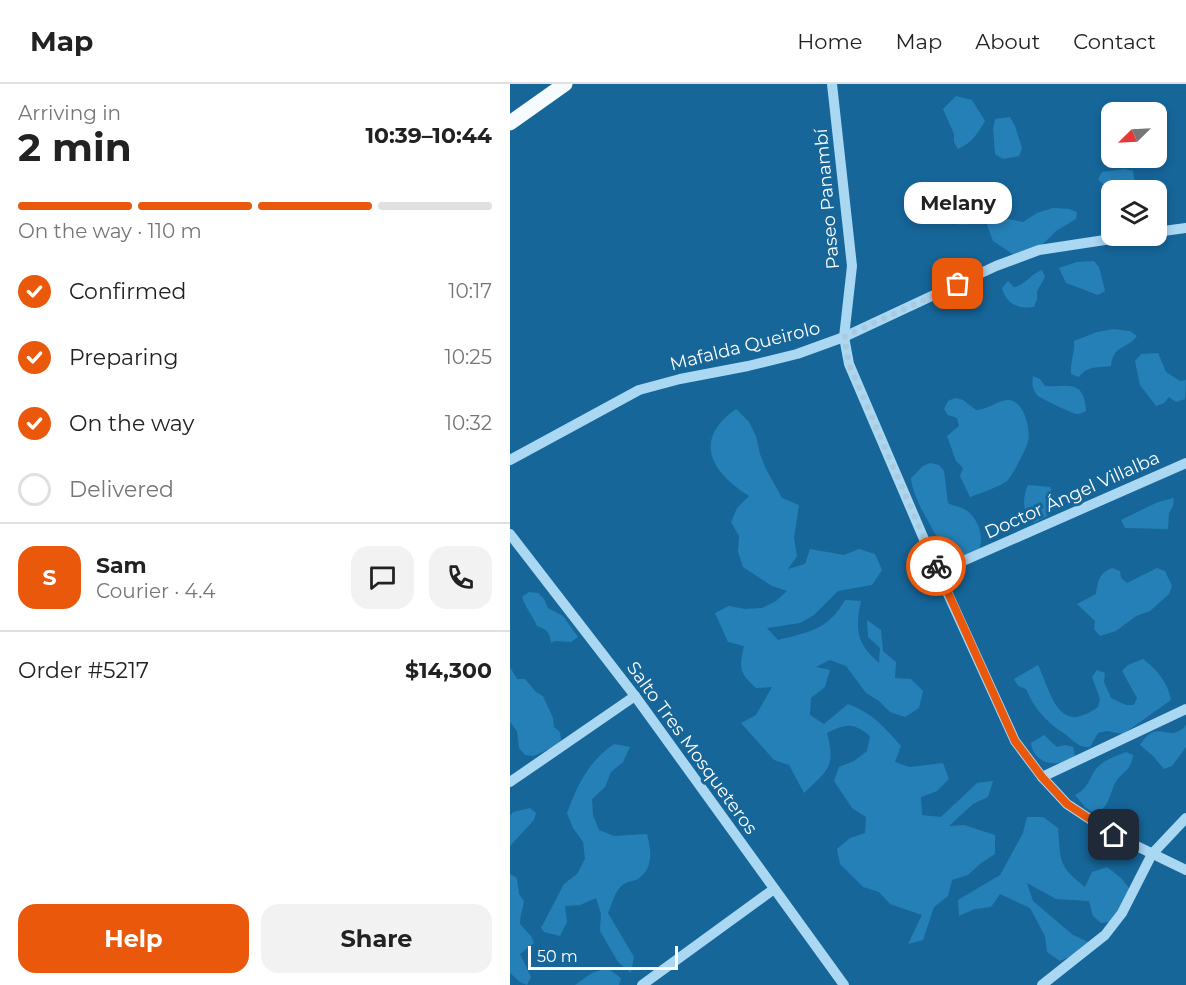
<!DOCTYPE html>
<meta charset="utf-8">
<style>
:root{--surface:#fff;--page:#f2f2f2;--text:#222;--muted:#767676;--line:#e0e0e0;--accent:#ea580c}
body{margin:0;font-family:Montserrat,sans-serif;background:var(--page);color:var(--text);height:100vh;display:flex;flex-direction:column;font-size:22px;white-space:nowrap}
*{box-sizing:border-box;margin:0}
p{font-size:20px;color:var(--muted)}
.icon{flex:none;width:33px;height:33px;fill:none;stroke:currentColor;stroke-width:2;stroke-linecap:round;stroke-linejoin:round}
.map{position:relative;flex:1;overflow:hidden}
.details{display:flex;flex-direction:column;background:var(--surface);width:510px}
.details>*{flex:none}
.needle{width:39px;rotate:246deg}
.buttons{position:absolute;left:591px;top:18px;display:grid;gap:12px}
.buttons a{display:grid;place-items:center;width:66px;height:66px;border-radius:12px;background:var(--surface);box-shadow:0 3px 9px #0003;font-size:30px}
.scale{position:absolute;left:18px;bottom:15px;width:150px;box-sizing:border-box;padding-left:6px;border:3px solid #fff;border-top:0;font-size:16px;line-height:21px;white-space:nowrap;color:#fff;-webkit-text-stroke:4px #16669a;paint-order:stroke}
.pin{position:absolute;display:grid;place-items:center;width:51px;height:51px;color:#fff;margin:-26px;border-radius:12px;box-shadow:0 3px 9px #0006}
.courier{position:absolute;display:grid;place-items:center;width:60px;height:60px;margin:-30px;border:4px solid #ea580c;border-radius:50%;background:#fff;color:#222;box-shadow:0 2px 8px #0007}
.bubble{position:absolute;height:42px;border-radius:18px;background:var(--surface);box-shadow:0 3px 9px #0003;font-size:20px;font-weight:700;line-height:42px;text-align:center}
.summary em{font-style:normal;font-weight:700}
.summary div{display:flex;flex-direction:column-reverse}
.summary{display:flex;align-items:center;justify-content:space-between;height:102px;padding:0 18px}
h1{font-size:39px;font-weight:700;line-height:45px}
.bar{display:grid;grid-template-columns:repeat(4,1fr);gap:9px 6px;align-content:center;height:72px;padding:0 18px}
.bar i{height:8px;border-radius:4px;background:var(--line)}
.bar .on{background:var(--accent)}
.bar p{grid-column:span 4}
.line{display:flex;align-items:center;gap:15px;padding:0 18px;border-top:2px solid var(--line)}
.line div{flex:1}
.round{display:grid;place-items:center;flex:none;width:63px;height:63px;border-radius:18px;background:var(--page)}
ol{padding:0 18px;list-style:none}
li{display:flex;align-items:center;gap:18px;height:66px}
li p{margin-inline-start:auto}
li .icon{padding:6px;border-radius:50%;background:var(--accent);color:#fff;stroke-width:4}
li:last-child{color:var(--muted)}
li i{width:33px;height:33px;border:3px solid var(--line);border-radius:50%}
.primary-button{display:flex;gap:12px;margin-top:auto;padding:12px 18px}
.primary-button a{flex:1;height:69px;border-radius:18px;background:var(--accent);color:#fff;font-size:24px;font-weight:700;line-height:69px;text-align:center}
.primary-button a+a{background:var(--page);color:var(--text)}
header{display:flex;align-items:center;gap:36px;box-sizing:border-box;height:84px;padding:0 30px;background:var(--surface);border-bottom:2px solid var(--line)}
header strong{font-size:28px}
nav{display:flex;gap:33px;margin-inline-start:auto;font-size:21px}
main{display:flex;flex:1;min-height:0}
.map>svg:first-child{display:block}
</style>
<header>
<strong>Map</strong>
<nav><a>Home</a><a>Map</a><a>About</a><a>Contact</a></nav>
</header>
<main>
<section class="details">
<div class="summary"><div><h1>2 min</h1><p>Arriving in</p></div><em>10:39–10:44</em></div>
<div class="bar"><i class="on"></i><i class="on"></i><i class="on"></i><i></i><p>On the way · 110 m</p></div>
<ol>
<li><svg class="icon" aria-label="check" viewBox="0 0 24 24"><path d="M5 12l5 5 9-10"/></svg>Confirmed<p>10:17</p></li>
<li><svg class="icon" aria-label="check" viewBox="0 0 24 24"><path d="M5 12l5 5 9-10"/></svg>Preparing<p>10:25</p></li>
<li><svg class="icon" aria-label="check" viewBox="0 0 24 24"><path d="M5 12l5 5 9-10"/></svg>On the way<p>10:32</p></li>
<li><i></i>Delivered</li>
</ol>
<div class="line" style="height:108px"><b class="round" style="background:var(--accent);color:#fff">S</b><div><b>Sam</b><p>Courier · 4.4</p></div><a class="round"><svg class="icon" aria-label="chat" viewBox="0 0 24 24"><path d="M4 5h16v11H9l-5 4z"/></svg></a><a class="round"><svg class="icon" aria-label="phone" viewBox="0 0 24 24"><path d="M5 4h4l2 5-3 2q2 4 5 5l2-3 5 2v4C11 20 4 13 5 4z"/></svg></a></div>
<div class="line" style="height:78px"><div>Order #5217</div><b>$14,300</b></div>
<div class="primary-button"><a>Help</a><a>Share</a></div>
</section>
<div class="map">
<svg width="676" height="901" viewBox="0 0 676 901">
<rect width="100%" height="100%" fill="#16669a"/>
<g fill="#2580b7">
<path d="M446 12 462 16 475 37C468 49 462 59 448 65L444 58V50L433 25Z"/>
<path d="M500 33 505 42 512 64 509 72 493 75 485 70 483 45 485 35Z"/>
<path d="M615 85 623 87 626 106C612 107 598 106 588 96L592 88Z"/>
<path d="M451 119C465 126 473 118 488 121 478 143 450 144 430 136L429 127 435 121Z"/>
<path d="M543 124 559 125 567 128 566 135 546 147 528 165 504 171 483 157 477 141C488 131 499 135 513 138L527 129Z"/>
<path d="M584 177 589 183 595 207 588 211 556 199 549 184 567 178Z"/>
<path d="M532 186 535 193 527 207V215L524 223C508 225 496 220 492 204L498 197 504 203C516 201 520 190 532 186Z"/>
<path d="M603 245 620 247 627 252C616 266 603 261 601 282 587 284 578 281 569 293L561 290C560 278 565 269 564 257L587 248Z"/>
<path d="M648 269 656 288 670 297 676 296 675 315 666 318 659 313 654 319 646 322 630 301 625 277 631 270Z"/>
<path d="M523 292 530 295 535 302C556 304 574 293 576 327 573 328 571 330 567 330 563 330 528 313 527 311 522 304 522 300 523 292Z"/>
<path d="M445 314 453 316 466 326C477 326 487 317 497 316 514 315 521 346 518 358 516 365 503 390 498 396 492 402 468 410 460 413L450 392 453 384 446 377 437 352 449 342 447 334 438 331 434 325 438 317Z"/>
<path d="M226 325 239 338 246 352 250 370 256 385 272 414 289 421 284 454 287 472 278 485 295 480 300 465 334 471 349 465 365 470 372 486 362 501 328 507 304 531 290 539 257 544 268 556C299 548 318 546 335 516L351 517C345 545 346 559 369 579L370 564 358 553 357 536 371 546 373 567 386 578 385 594 401 595 413 607 409 624 395 633 380 628 369 617 356 609 336 582 320 576 306 583 320 586 315 603 301 614 300 631 314 640 338 620C365 631 372 641 391 662L385 678 400 683 433 679 439 695 427 707 411 713 412 731 431 733 467 699 483 697 478 713 463 720 439 742 454 741 485 751V770L471 779 458 791 442 796 438 812 424 823 413 856 398 860 412 831 380 820 369 808 353 803 330 780 327 765 340 754 355 749 356 733 342 724 324 697 329 683 344 677 357 667 360 652C343 638 335 640 317 649 326 683 318 686 294 709L279 681 264 676 231 639 246 631 262 603 246 604C229 589 229 584 234 562L218 558 205 529 219 522 235 525 252 524 266 517 277 507 262 502 233 483 228 468 229 452 221 438 227 424 239 412C201 388 182 356 226 325Z"/>
<path d="M420 379 429 381 434 387 438 419C443 422 447 422 452 424 467 430 475 452 469 466L454 473 438 471C426 450 403 417 401 394L413 382Z"/>
<path d="M518 401 540 403C551 424 542 430 524 439 512 430 512 414 518 401Z"/>
<path d="M664 414 663 422 659 429 658 445 615 444 611 436 648 418Z"/>
<path d="M602 484 610 487 611 494 617 499 647 484 655 487 662 502 659 510 640 527 626 532 606 547 590 552 584 545 585 537 567 520 586 510C588 497 589 489 602 484Z"/>
<path d="M19 508 28 509 34 515 38 524 53 532 68 553 61 558 45 557 41 559C40 549 37 545 27 542 23 532 15 523 12 513Z"/>
<path d="M633 575C647 585 658 599 661 616L613 650 597 647 588 649 580 663C567 664 563 655 552 648 535 637 524 624 516 605L508 602 504 595 528 581C542 611 548 652 588 623L590 615 582 593 587 586 595 589 594 598 601 614 616 621H624L627 614 612 587 618 581Z"/>
<path d="M0 583 7 595H15L26 608 33 612 43 634 44 643 50 648 51 656 45 662 24 672 15 671 9 664 7 647 0 638Z"/>
<path d="M676 641V663L662 682 654 685 643 672 630 661C633 657 636 652 640 650 653 641 662 658 676 641Z"/>
<path d="M534 651 547 663 555 661 563 663 565 671C550 685 523 681 521 659Z"/>
<path d="M104 660 120 663 113 678 101 688 95 703 82 715 83 731 89 746 104 752 137 750C141 766 144 784 128 795 124 797 118 797 114 800 105 805 102 820 98 829L124 873 121 889 108 878 90 847 91 830 86 814 70 821 55 822 57 838 50 852 34 848 31 844 54 800 67 790 75 775 73 758 63 744 57 729C68 700 78 678 104 660Z"/>
<path d="M616 668 623 671C621 688 612 687 605 699 599 712 599 725 584 729L576 724 565 711C577 706 579 695 586 685 593 676 606 672 616 668Z"/>
<path d="M20 724 26 729 24 736 0 762V732L3 728Z"/>
<path d="M517 733H533L548 744C551 777 547 781 575 803L582 788 597 783 611 794 622 808 620 825 607 837 591 839 583 832 579 817 546 815 517 799 523 817 563 851 578 858 566 870 550 877 537 868 535 852 520 824 490 810 481 823 465 825 449 832 448 816 490 791 513 749Z"/>
<path d="M0 790 7 794 9 810 14 817C13 825 10 831 10 840L21 852 24 859 10 870 21 893 17 901 10 898 0 889Z"/>
<path d="M97 884 111 894 109 901H65L82 889Z"/>
</g>
<g fill="none" stroke-linecap="round" stroke-linejoin="round">
<g stroke="#aad7f2" stroke-width="10">
<path d="M322 0 342 182 334 253 339 280 428 488 505 657 532 693 557 720 604 751 676 786"/>
<path d="M646 148 676 144"/>
<path d="M0 376 129 306 170 295 238 282 287 270 334 253 486 182 529 166 621 152"/>
<path d="M0 450 125 612 334 901"/>
<path d="M428 488 676 379"/>
<path d="M532 693 676 625"/>
<path d="M0 698 125 612"/>
<path d="M132 901 264 805"/>
<path d="M532 901 595 851 612 829 642 770 676 734"/>
</g>
<path stroke="#f5fbff" stroke-width="15" d="M0 39 55 0"/>
</g>
<g fill="none" stroke-linecap="round" stroke-linejoin="round">
<path stroke="#adc9dc" stroke-width="6" stroke-dasharray="0 10.8" d="M426 482 339 280 334 253 448 200"/>
<path stroke="#ea580c" stroke-width="8" d="M426 482 505 657 532 693 557 720 604 751"/>
</g>
<g text-anchor="middle" dominant-baseline="central" stroke-width="6" stroke-linejoin="round" paint-order="stroke">
<g font-size="18" fill="#fff" stroke="#16669a">
<text transform="translate(317 115) rotate(-95)">Paseo Panambí</text>
<text transform="translate(235 262) rotate(-14)">Mafalda Queirolo</text>
<text transform="translate(562 411) rotate(-24)">Doctor Ángel Villalba</text>
<text transform="translate(182 664) rotate(54)">Salto Tres Mosqueteros</text>
</g>
</g>
</svg>
<div class="buttons">
<a><svg class="needle" viewBox="-14 -14 28 28"><path d="M0-13l5 13h-10z" fill="#e53935"/><path d="M0 13l5-13h-10z" fill="#767676"/></svg></a>
<a><svg class="icon" aria-label="layers" viewBox="0 0 24 24"><path d="M12 4l9 5-9 5-9-5zM3 14l9 5 9-5"/></svg></a>
</div>
<div class="scale">50 m</div>
<div class="pin" style="left:448px;top:200px;background:#ea580c"><svg class="icon" aria-label="bag" viewBox="0 0 24 24"><path d="M5 8h14l-1 12H6zM9 8a3 3 0 0 1 6 0"/></svg></div>
<div class="pin" style="left:604px;top:751px;background:#1f2937"><svg class="icon" aria-label="home" viewBox="0 0 24 24"><path d="M3 11l9-7 9 7M6 9v11h12V9"/></svg></div>
<div class="courier" style="left:426px;top:482px"><svg class="icon" aria-label="bike" viewBox="0 0 24 24"><circle cx="6" cy="16" r="4"/><circle cx="18" cy="16" r="4"/><path d="M6 16l4-8h5l3 8M10 8l3 8H6M13 5h3"/></svg></div>
<div class="bubble" style="left:394px;top:98px;width:108px">Melany</div>
</div>
</main>
